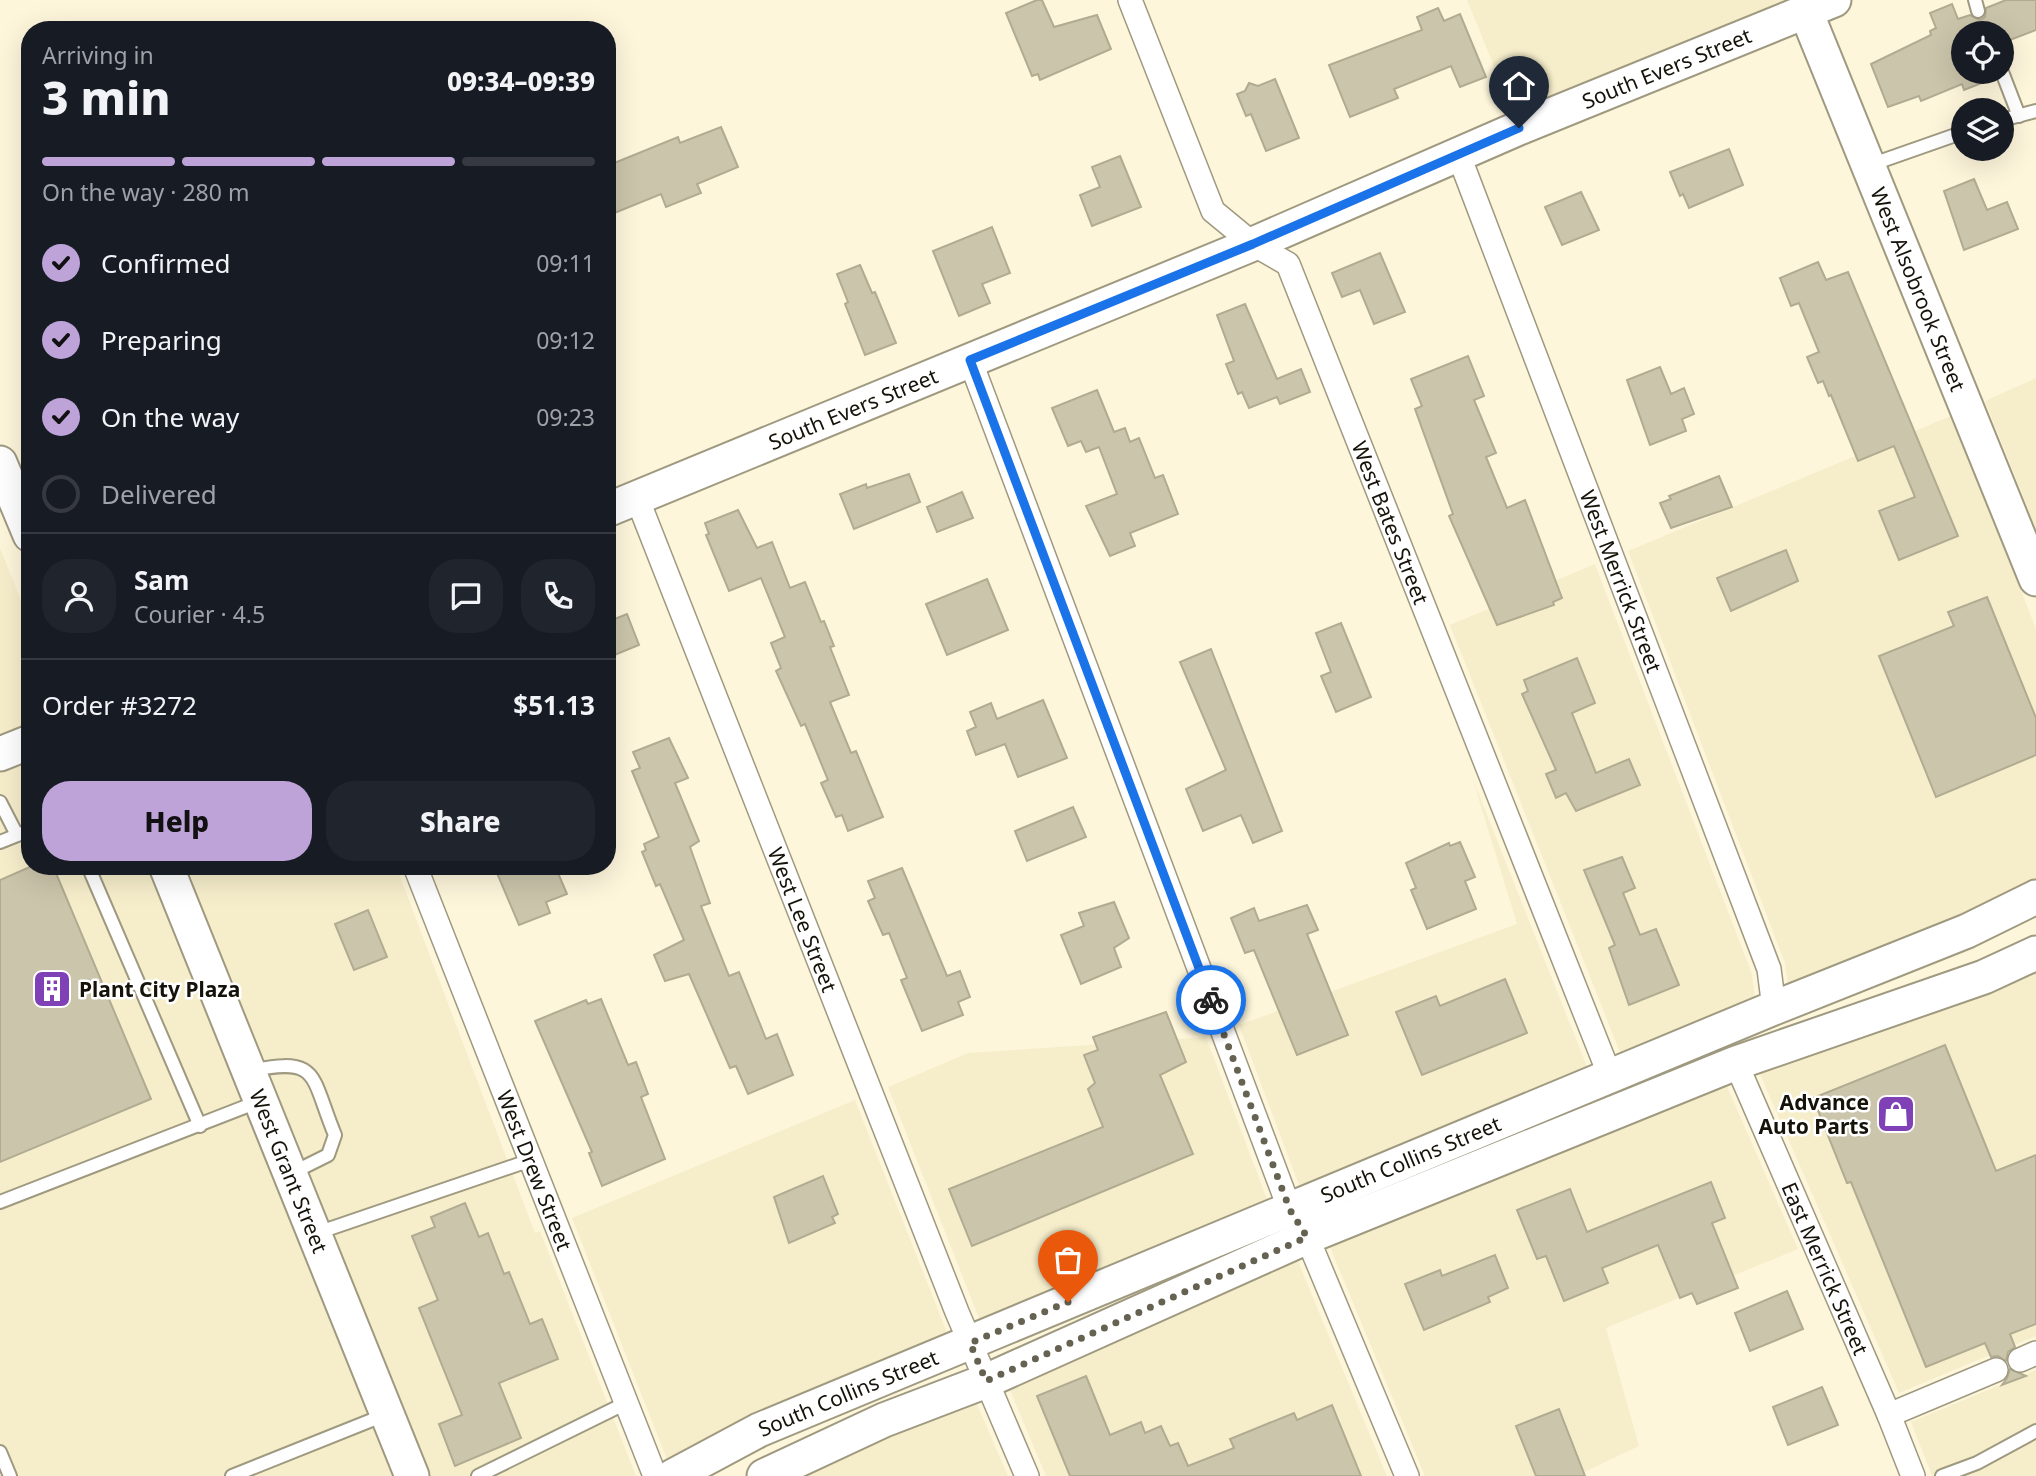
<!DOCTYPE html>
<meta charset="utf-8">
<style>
:root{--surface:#171b24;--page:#20242c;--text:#f1f3f6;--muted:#9ea1a6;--line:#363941;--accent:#bea3d9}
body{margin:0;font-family:"Noto Sans",sans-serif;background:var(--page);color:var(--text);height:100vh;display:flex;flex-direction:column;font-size:26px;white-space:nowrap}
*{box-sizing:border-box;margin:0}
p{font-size:23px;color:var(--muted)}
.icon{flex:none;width:38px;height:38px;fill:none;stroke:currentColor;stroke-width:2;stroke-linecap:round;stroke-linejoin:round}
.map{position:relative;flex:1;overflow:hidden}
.sheet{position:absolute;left:21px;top:21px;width:595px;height:854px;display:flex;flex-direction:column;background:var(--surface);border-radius:28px;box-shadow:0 7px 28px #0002}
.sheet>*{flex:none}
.tools{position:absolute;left:1951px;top:21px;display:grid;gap:14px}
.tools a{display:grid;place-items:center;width:63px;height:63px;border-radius:50%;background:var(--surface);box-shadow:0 7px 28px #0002;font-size:35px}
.pin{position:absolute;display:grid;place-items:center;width:60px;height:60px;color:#fff;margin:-72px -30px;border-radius:50% 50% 50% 0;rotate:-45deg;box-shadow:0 0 7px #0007}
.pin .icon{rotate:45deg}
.courier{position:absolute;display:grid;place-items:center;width:70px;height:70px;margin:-35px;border:5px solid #1a73e8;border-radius:50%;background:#fff;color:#222;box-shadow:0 2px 9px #0007}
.overview em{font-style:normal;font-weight:800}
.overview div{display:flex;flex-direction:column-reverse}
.overview{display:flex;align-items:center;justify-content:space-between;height:119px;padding:0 21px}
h1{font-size:46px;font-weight:800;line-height:52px}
.bar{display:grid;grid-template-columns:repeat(4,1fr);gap:10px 7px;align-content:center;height:84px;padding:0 21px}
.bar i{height:9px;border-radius:5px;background:var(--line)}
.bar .active{background:var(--accent)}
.bar p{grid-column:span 4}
.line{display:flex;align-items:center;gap:18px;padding:0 21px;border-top:2px solid var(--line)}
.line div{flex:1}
.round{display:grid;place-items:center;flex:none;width:74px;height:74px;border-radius:28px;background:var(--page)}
ol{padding:0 21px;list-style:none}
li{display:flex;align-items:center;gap:21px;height:77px}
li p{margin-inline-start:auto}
li .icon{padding:7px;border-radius:50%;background:var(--accent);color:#111;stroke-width:4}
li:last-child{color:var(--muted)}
li i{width:38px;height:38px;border:4px solid var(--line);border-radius:50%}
.action{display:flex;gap:14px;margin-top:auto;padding:14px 21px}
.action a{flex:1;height:80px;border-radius:28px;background:var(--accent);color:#111;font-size:28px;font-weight:800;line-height:80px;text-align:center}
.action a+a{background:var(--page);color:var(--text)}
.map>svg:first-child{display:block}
</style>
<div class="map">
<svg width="2036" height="1476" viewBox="0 0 2036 1476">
<rect width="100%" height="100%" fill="#fdf6db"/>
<g fill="#f6eecb">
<path d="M1467 0H1801L1519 128Z"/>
<path d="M2036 378V529L1985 401Z"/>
<path d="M1953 415 2036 629V880L1960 917 1788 985 1785 963 1628 551Z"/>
<path d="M0 548 30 623V725L0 738Z"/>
<path d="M1595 564 1752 974 1755 999 1621 1055 1450 625Z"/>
<path d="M30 759V866H147L393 1476H0V771Z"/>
<path d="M1472 777 1588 1069 1300 1188 1239 1025 1517 924Z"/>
<path d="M184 866H396L535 1233 540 1231 636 1476H431Z"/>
<path d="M2036 970V1336L1899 1393 1759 1072 1912 1018 1914 1021Z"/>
<path d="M1206 1037 1268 1202 980 1321 888 1087 968 1053Z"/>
<path d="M1726 1084 1798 1249 1606 1328 1639 1446 1576 1476H1425L1329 1245Z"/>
<path d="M855 1100 948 1335 668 1462 572 1218Z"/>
<path d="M1297 1259 1387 1476H1046L1009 1388Z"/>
<path d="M2036 1370V1476H1932L1911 1422Z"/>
<path d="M976 1402 1008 1476H802L890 1434Z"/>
</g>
<g fill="#cbc5ab" stroke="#b1ab91" stroke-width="2">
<path d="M1037 0H1042L1054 27 1097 15 1111 49 1040 80 1038 74 1032 76 1006 13Z"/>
<path d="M2006 0H2036V30L2002 43V33H1964V72H1983L1987 81 1964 90 1962 84 1921 101 1919 96 1888 107 1871 64 1931 35 1930 31 1936 28 1930 13 1952 4 1958 19 1970 15 1980 20 1985 17 1986 8Z"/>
<path d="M1438 8 1444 21 1460 14 1486 77 1460 87 1451 66 1394 89 1398 98 1350 117 1329 65 1422 30 1417 17Z"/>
<path d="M1275 79 1299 138 1266 151 1251 114 1246 116 1237 94 1245 91 1249 83 1258 86Z"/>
<path d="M721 127 738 167 697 184 701 193 666 207 661 194 607 216V166L678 137 680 143Z"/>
<path d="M1729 149 1743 185 1689 208 1683 194 1680 196 1670 172Z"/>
<path d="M1120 156 1141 207 1092 226 1080 195 1100 187 1092 167Z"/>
<path d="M1974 179 1987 210 2007 202 2018 229 1964 250 1944 191Z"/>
<path d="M1581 192 1599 230 1562 245 1545 207Z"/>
<path d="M992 227 1010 273 982 284 990 303 959 316 933 251Z"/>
<path d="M1380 253 1405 312 1374 324 1360 290 1342 297 1332 273Z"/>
<path d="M1818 262 1826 280 1848 272 1958 536 1899 560 1879 511 1915 497 1894 446 1858 461 1831 395 1829 396 1823 381 1818 383 1807 357 1819 352 1799 303 1791 306 1780 278Z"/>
<path d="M860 265 872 293 875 292 896 343 865 355 845 304 848 302 837 274Z"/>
<path d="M1245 304 1277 379 1301 369 1310 392 1280 404 1277 397 1249 408 1242 392 1238 394 1226 364 1234 361 1217 315Z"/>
<path d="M1468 356 1484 396 1474 400 1496 453 1486 457 1507 508 1525 500 1562 598 1553 602 1554 605 1497 625 1449 516 1453 514 1415 409 1422 406 1411 379Z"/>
<path d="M1660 367 1671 394 1684 388 1694 414 1682 419 1686 431 1650 445 1627 380Z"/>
<path d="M1097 390 1114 432 1125 428 1130 442 1139 438 1155 478 1163 475 1178 514 1130 533 1135 546 1110 556 1086 506 1117 494 1099 447 1086 452 1081 441 1068 446 1052 408Z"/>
<path d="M909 474 920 502 854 529 840 494 866 484 867 488Z"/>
<path d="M1719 476 1732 507 1671 528 1660 503 1671 499 1669 496Z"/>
<path d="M962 492 973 518 937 532 927 507Z"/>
<path d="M738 510 757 548 772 542 790 588 805 582 821 622 824 621 834 646 830 647 849 695 830 702 851 753 856 751 883 817 848 831 842 815 836 817 821 783 828 780 805 724 801 726 776 671 781 668 771 643 785 637 761 578 729 591 706 535 709 534 705 523Z"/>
<path d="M1786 550 1798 581 1731 611 1717 578Z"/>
<path d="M987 579 1008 630 947 655 926 604Z"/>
<path d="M1987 597 2036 718V755L1936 797 1879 656 1954 626 1948 612Z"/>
<path d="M627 614 639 645 607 658V622Z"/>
<path d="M1341 623 1371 697 1336 712 1321 676 1331 672 1316 633Z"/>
<path d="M1211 649 1282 831 1253 843 1241 815 1203 831 1186 789 1226 770 1180 662Z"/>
<path d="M1577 658 1595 703 1572 713 1596 773 1629 759 1640 785 1576 811 1566 793 1556 798 1546 774 1556 770 1522 694 1528 691 1524 680Z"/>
<path d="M1043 700 1067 758 1018 777 1005 744 976 755 967 731 976 727 970 712 991 703 997 719Z"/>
<path d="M669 738 688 778 675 783 699 841 690 847 710 903 701 906 729 976 739 972 766 1039 777 1034 793 1075 748 1094 736 1066 730 1068 689 974 665 981 654 955 684 940 660 884 656 886 642 852 646 850 644 844 659 837 632 771 640 768 633 752Z"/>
<path d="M1073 807 1086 837 1027 861 1015 831Z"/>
<path d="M1460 842 1475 877 1465 881 1476 909 1427 929 1411 890 1416 888 1406 863 1449 843 1450 846Z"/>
<path d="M1622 857 1635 888 1623 893 1640 935 1656 929 1679 985 1629 1005 1609 948 1615 945 1584 870Z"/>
<path d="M32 866H53L151 1099 0 1162V880Z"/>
<path d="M494 866H555L567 894 546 902 550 913 519 925Z"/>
<path d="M902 868 947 976 960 971 970 997 958 1002 963 1015 922 1031 901 980 907 978 889 933 883 935 868 901 875 898 868 881Z"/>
<path d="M1114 902 1129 938 1114 948 1121 967 1081 984 1061 935 1084 926 1079 913Z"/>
<path d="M1307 905 1318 930 1307 934 1348 1035 1297 1055 1254 950 1245 953 1231 918 1254 908 1259 921Z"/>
<path d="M368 910 387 957 354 970 335 924Z"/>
<path d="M1505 979 1527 1033 1422 1075 1396 1012 1436 996 1440 1006Z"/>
<path d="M601 999 628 1065 636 1062 648 1094 641 1097 665 1159 602 1186 589 1153 592 1152 535 1021 586 1000 588 1004Z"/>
<path d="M1166 1012 1186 1062 1160 1075 1193 1154 972 1246 949 1189 1103 1127 1088 1089 1095 1083 1084 1055 1098 1050 1093 1037Z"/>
<path d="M1945 1045 1996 1171 2036 1155V1324L2010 1334 2015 1347 2008 1352 2006 1361 1998 1356 1991 1357 1985 1343 1926 1367 1851 1182 1847 1183 1813 1098Z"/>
<path d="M823 1176 838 1214 832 1217 835 1223 789 1243 774 1197Z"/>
<path d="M1711 1182 1725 1218 1712 1223 1738 1288 1697 1304 1692 1293 1680 1298 1658 1245 1602 1268 1608 1283 1564 1301 1546 1256 1537 1259 1517 1210 1570 1189 1587 1232Z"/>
<path d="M465 1203 479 1237 488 1233 504 1274 509 1272 530 1324 542 1319 558 1359 499 1383 521 1438 455 1466 439 1424 462 1415 419 1308 438 1300 412 1236 435 1227 431 1217Z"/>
<path d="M1495 1255 1508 1288 1488 1297 1490 1302 1424 1330 1405 1284 1440 1270 1442 1276Z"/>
<path d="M1787 1291 1803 1329 1750 1351 1735 1313Z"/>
<path d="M2010 1369 2026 1376 2002 1385 2007 1378Z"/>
<path d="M1086 1376 1110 1435 1141 1422 1145 1433 1161 1426 1170 1446 1178 1443 1188 1466 1234 1448 1230 1439 1294 1413 1297 1420 1332 1405 1361 1476H1070L1037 1396Z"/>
<path d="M1822 1387 1838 1425 1788 1445 1773 1407Z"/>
<path d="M1559 1409 1585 1476H1536L1516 1426Z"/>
</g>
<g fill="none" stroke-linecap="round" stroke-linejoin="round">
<defs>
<g id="lane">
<path d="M1975 0 1978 11"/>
<path d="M2002 72 2019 116"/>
<path d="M2002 120 2036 111"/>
<path d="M1870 165 1964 132"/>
<path d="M0 802 17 835"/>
<path d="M0 842 30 830"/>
<path d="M88 866 200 1126"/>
<path d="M249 1071C321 1056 310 1075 335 1135L328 1155 290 1174"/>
<path d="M0 1202 260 1101"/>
<path d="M314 1234 531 1160"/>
<path d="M0 1452 10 1476"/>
<path d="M232 1476 387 1414"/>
<path d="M478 1476 626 1403"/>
<path d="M1942 1476 1977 1463 2036 1431"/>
</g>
<g id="street">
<path id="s1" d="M1130 0 1213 211 1253 244 1288 264 1610 1076"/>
<path id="s2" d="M1459 156 1769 969 1774 1008"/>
<path d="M970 360 1290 1210 1307 1237 1407 1476"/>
<path id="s3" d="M637 498 957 1312 1027 1476"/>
<path id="s4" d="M415 866 655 1476"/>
<path id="s5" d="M1736 1063 1889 1415 1913 1476"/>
<path d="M2020 1360 2036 1353"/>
<path d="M1889 1415 1996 1370"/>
</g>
<g id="secondary">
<path id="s6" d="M1806 12 2036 579"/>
<path d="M0 463 30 535"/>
<path id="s7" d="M607 510 1253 244 1519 128 1834 0"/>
<path d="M0 754 30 742"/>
<path id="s8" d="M166 866 412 1476"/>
<path id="s9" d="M673 1476 759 1430 1774 1008 1967 931 2036 897"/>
<path d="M764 1476 884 1420 986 1381 1307 1237 1736 1063 1984 977 2036 953"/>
</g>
</defs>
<use href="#lane" stroke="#9f9980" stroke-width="16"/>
<use href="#street" stroke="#9f9980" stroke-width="26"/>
<use href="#secondary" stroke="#9f9980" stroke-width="37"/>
<use href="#lane" stroke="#fff" stroke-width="12"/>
<use href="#street" stroke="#fff" stroke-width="23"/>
<use href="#secondary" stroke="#fff" stroke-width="33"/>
</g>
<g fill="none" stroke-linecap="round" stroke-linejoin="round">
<path stroke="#666252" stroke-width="7" stroke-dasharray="0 12.6" d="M1068 1302 970 1343 986 1381 1307 1237 1290 1210 1211 1000"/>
<path stroke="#1a73e8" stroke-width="9" d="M1211 1000 970 360 1253 244 1519 128"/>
</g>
<defs>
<symbol id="building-square" viewBox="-11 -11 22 22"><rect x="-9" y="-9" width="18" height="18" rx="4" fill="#8041b6" stroke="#fff"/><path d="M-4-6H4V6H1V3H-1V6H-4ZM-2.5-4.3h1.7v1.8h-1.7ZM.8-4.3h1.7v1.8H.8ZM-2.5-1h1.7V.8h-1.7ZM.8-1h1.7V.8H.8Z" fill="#fff"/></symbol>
<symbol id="shop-square" viewBox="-11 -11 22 22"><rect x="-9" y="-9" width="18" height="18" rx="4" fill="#8041b6" stroke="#fff"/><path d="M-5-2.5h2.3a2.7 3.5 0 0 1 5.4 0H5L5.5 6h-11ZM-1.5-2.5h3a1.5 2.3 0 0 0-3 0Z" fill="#fff"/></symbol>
</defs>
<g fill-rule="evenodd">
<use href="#building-square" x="30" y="967" width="44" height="44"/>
<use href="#shop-square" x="1874" y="1092" width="44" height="44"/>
</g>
<g text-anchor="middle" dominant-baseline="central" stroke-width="5" stroke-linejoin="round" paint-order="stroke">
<g font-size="21" fill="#151209" stroke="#fff">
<text stroke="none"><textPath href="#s7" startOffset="1148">South Evers Street</textPath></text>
<text stroke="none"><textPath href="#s6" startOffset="299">West Alsobrook Street</textPath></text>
<text stroke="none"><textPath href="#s7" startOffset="266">South Evers Street</textPath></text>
<text stroke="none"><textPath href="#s1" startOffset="597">West Bates Street</textPath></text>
<text stroke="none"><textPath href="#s2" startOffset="455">West Merrick Street</textPath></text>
<text stroke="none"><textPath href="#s3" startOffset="453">West Lee Street</textPath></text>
<text stroke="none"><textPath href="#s9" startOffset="803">South Collins Street</textPath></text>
<text stroke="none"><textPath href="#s8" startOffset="329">West Grant Street</textPath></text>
<text stroke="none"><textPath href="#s4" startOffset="327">West Drew Street</textPath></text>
<text stroke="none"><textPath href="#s5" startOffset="224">East Merrick Street</textPath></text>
<text stroke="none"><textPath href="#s9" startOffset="194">South Collins Street</textPath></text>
</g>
<g font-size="21" font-weight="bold" fill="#151209" stroke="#fff" text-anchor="start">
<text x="79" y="989">Plant City Plaza</text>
<text x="1869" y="1102" text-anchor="end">Advance<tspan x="1869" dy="24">Auto Parts</tspan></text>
</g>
</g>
</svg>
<div class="tools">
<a><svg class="icon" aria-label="locate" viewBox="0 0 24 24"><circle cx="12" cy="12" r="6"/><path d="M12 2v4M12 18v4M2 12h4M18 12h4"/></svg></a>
<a><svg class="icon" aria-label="layers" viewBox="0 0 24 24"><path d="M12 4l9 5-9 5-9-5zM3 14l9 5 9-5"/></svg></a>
</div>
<div class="pin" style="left:1068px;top:1302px;background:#ea580c"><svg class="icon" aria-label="bag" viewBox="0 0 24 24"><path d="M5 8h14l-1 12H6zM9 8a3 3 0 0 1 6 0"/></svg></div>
<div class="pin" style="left:1519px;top:128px;background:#1f2937"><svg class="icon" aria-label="home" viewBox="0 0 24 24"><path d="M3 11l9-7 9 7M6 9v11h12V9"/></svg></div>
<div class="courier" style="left:1211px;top:1000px"><svg class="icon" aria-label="bike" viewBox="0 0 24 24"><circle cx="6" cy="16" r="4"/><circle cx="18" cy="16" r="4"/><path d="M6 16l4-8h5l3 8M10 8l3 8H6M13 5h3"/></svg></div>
<section class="sheet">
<div class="overview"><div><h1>3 min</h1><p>Arriving in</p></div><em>09:34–09:39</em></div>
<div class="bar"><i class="active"></i><i class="active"></i><i class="active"></i><i></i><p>On the way · 280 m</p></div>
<ol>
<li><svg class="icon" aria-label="check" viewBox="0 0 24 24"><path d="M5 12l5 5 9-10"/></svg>Confirmed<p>09:11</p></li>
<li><svg class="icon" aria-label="check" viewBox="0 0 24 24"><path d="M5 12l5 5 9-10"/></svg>Preparing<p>09:12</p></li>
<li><svg class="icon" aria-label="check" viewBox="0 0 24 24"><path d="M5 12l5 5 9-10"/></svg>On the way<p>09:23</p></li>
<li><i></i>Delivered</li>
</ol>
<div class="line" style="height:126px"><a class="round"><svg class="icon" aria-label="person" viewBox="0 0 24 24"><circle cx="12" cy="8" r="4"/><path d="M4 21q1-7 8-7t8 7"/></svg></a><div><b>Sam</b><p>Courier · 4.5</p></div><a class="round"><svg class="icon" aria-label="chat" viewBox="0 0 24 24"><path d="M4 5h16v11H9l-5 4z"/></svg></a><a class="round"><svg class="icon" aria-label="phone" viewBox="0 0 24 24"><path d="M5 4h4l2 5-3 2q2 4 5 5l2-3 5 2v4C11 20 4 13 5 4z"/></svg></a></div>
<div class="line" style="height:91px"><div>Order #3272</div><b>$51.13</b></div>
<div class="action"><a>Help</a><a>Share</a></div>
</section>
</div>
